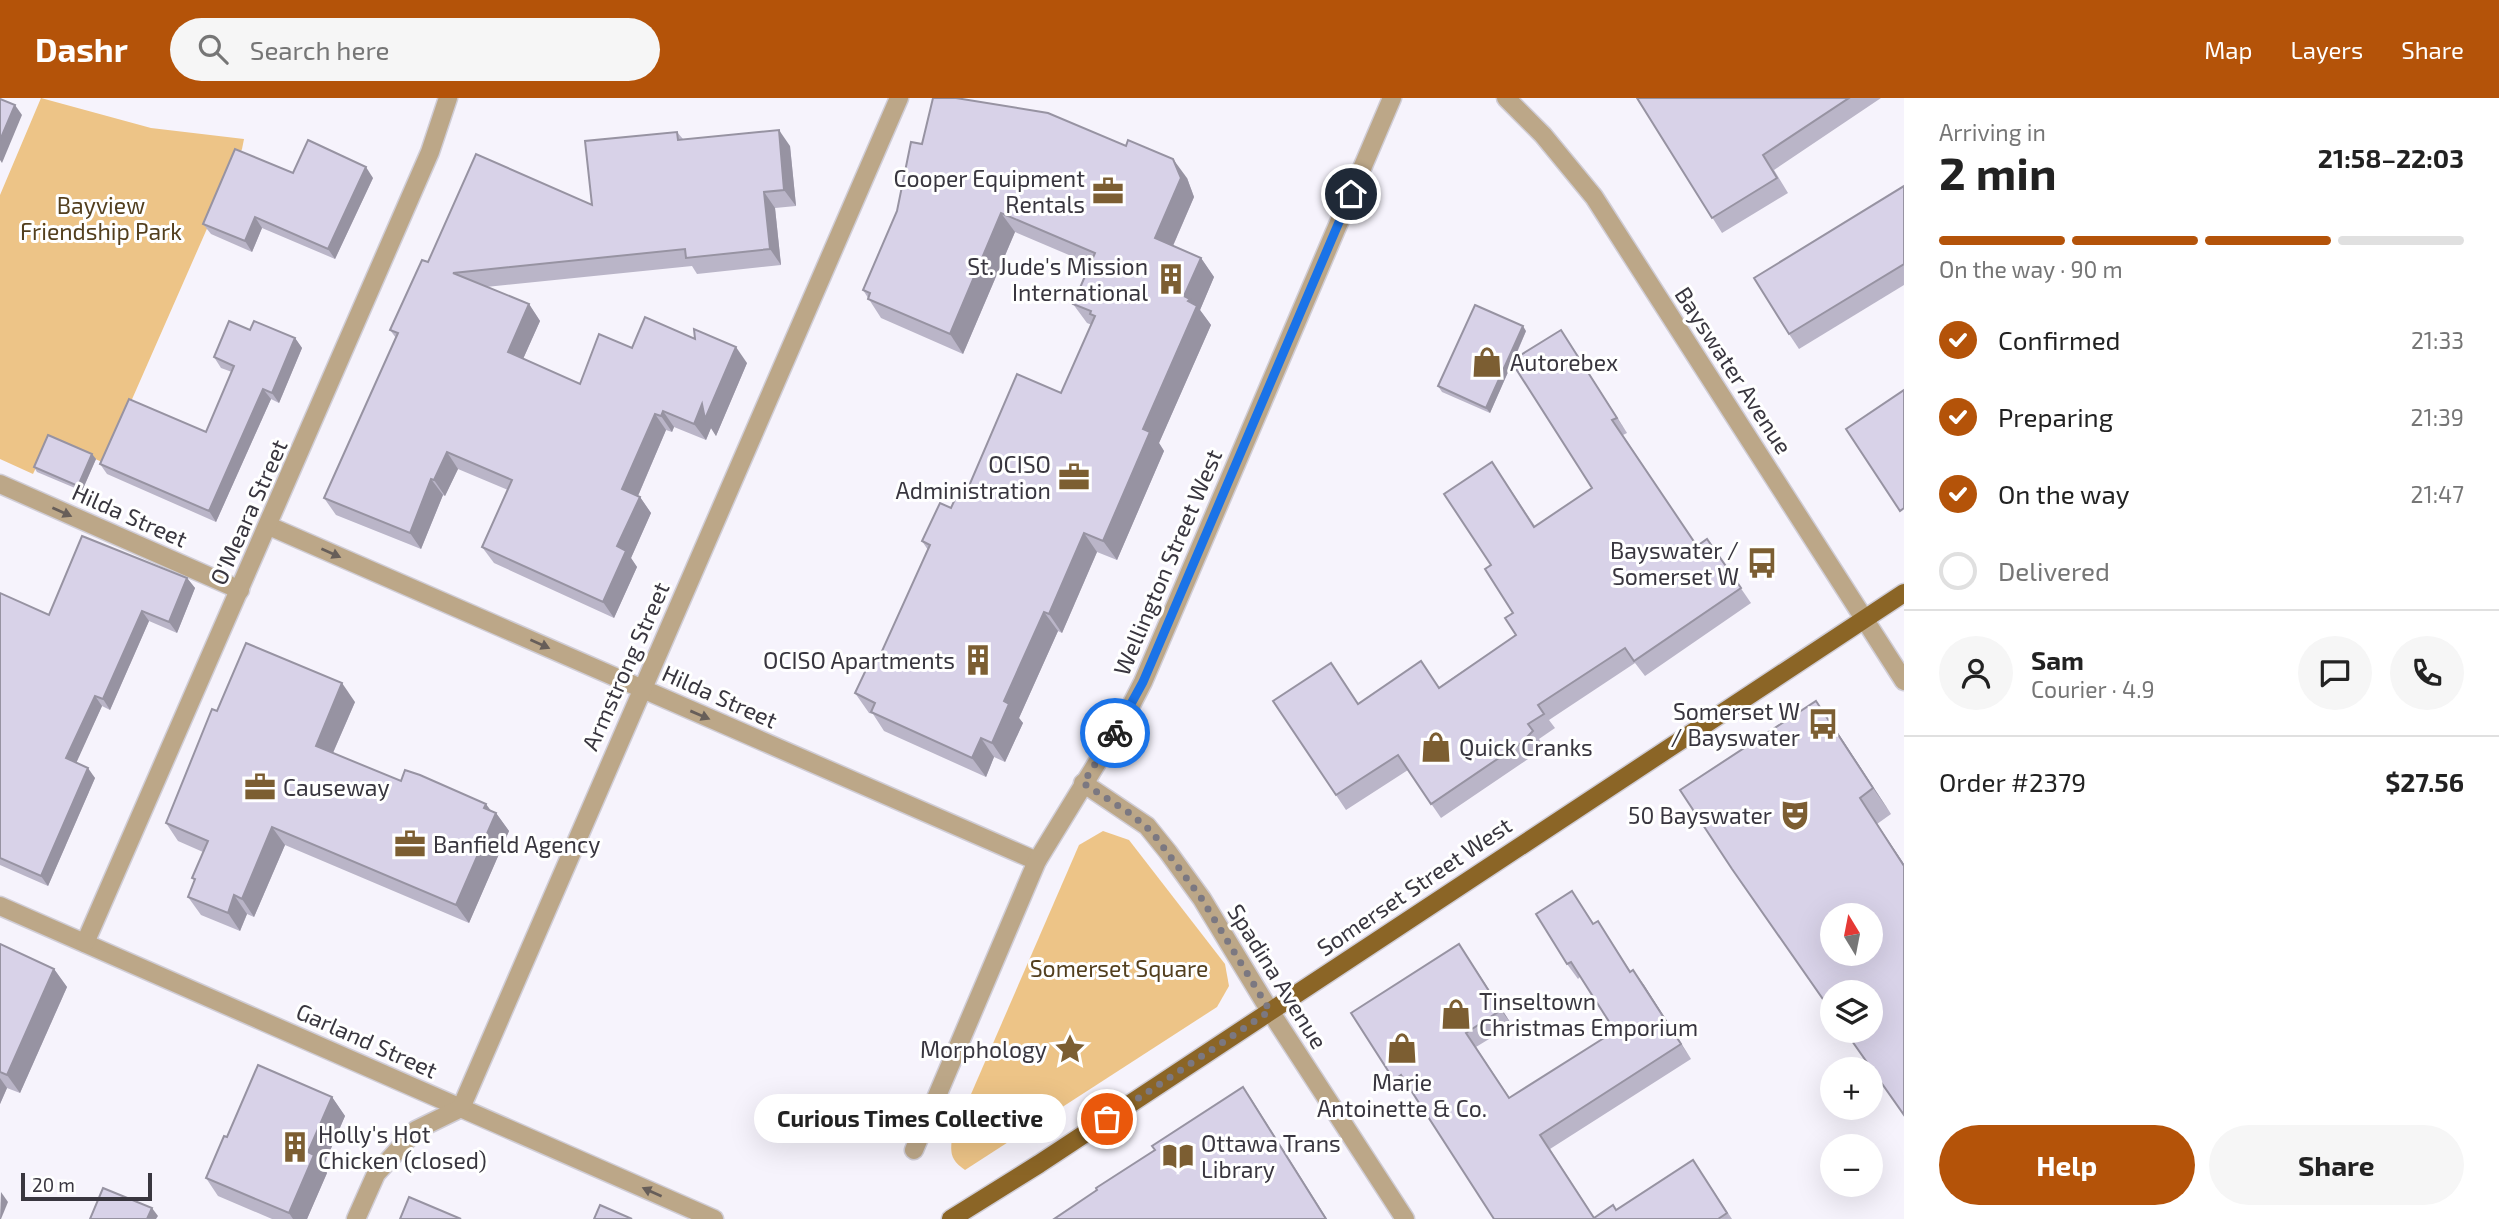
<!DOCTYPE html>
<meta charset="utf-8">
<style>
:root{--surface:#fff;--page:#f6f6f6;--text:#222;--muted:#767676;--line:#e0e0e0;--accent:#b45309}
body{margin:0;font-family:"Exo 2",sans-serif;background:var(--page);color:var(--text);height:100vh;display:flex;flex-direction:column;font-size:26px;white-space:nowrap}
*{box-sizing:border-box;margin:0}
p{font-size:23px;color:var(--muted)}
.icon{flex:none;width:38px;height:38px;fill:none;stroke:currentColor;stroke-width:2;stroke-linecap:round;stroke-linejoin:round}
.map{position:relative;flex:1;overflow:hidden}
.drawer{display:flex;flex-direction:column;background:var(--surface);width:595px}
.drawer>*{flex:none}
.needle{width:46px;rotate:350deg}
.controls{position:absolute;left:1820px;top:805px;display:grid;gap:14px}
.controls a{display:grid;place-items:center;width:63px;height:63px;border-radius:50%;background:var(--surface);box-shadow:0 7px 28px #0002;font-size:35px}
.scale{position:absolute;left:21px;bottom:18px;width:131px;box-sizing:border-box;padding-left:7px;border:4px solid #39363f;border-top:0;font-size:19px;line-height:24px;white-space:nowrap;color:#39363f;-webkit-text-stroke:5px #fff;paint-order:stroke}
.pin{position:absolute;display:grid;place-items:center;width:60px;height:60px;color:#fff;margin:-30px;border:4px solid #fff;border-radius:50%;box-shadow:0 2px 7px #0007}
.courier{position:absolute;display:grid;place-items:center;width:70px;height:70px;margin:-35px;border:5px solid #1a73e8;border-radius:50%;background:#fff;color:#222;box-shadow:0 2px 9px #0007}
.bubble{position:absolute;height:49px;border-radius:24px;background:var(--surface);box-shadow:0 7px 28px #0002;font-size:23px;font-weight:700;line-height:49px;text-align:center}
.overview em{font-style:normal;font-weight:700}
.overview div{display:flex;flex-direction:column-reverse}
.overview{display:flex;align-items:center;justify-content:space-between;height:119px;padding:0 35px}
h1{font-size:46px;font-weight:700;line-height:52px}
.bar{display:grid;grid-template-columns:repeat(4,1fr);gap:10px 7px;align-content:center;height:84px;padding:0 35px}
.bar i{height:9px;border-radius:5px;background:var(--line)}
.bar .current{background:var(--accent)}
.bar p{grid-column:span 4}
.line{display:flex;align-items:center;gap:18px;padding:0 35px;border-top:2px solid var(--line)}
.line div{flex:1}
.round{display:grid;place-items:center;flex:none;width:74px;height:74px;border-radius:37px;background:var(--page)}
ol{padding:0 35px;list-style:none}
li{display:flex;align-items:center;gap:21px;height:77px}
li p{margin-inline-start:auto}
li .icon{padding:7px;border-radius:50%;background:var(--accent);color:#fff;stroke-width:4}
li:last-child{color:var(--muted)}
li i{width:38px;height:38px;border:4px solid var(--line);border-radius:50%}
.action{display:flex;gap:14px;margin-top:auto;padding:14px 35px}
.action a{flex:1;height:80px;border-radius:42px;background:var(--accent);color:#fff;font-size:28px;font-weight:700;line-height:80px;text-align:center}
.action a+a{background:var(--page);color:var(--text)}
header{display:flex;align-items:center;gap:42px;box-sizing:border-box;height:98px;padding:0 35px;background:var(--accent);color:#fff}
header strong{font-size:33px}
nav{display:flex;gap:38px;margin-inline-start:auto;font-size:24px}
.search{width:490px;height:63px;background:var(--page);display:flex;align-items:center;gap:18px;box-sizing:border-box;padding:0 24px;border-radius:38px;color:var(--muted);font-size:26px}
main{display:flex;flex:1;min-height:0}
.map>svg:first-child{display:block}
</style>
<header>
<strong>Dashr</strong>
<div class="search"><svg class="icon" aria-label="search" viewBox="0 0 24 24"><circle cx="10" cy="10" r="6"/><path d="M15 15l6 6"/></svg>Search here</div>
<nav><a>Map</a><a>Layers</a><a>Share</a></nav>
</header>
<main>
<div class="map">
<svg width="1904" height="1121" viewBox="0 0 1904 1121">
<rect width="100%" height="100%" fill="#f6f3fc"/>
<g fill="#edc487">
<path d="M41 0 151 30 244 41 242 51 104 365 50 340 33 376 0 361V97Z"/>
<path d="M1103 733 1129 742 1225 866 1229 888 1217 909 965 1072C951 1062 950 1056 952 1040L1079 747Z"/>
</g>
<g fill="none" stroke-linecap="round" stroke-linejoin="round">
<defs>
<g id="minor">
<path d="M1506 0 1543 37 1594 99 1904 583"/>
<path d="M0 386 240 492"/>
<path d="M269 428 1037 763"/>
<path d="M1083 685 1147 728 1168 754 1202 801 1270 913 1405 1121"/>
<path d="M0 808 714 1121"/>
<path d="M85 845 430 54 448 0"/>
<path d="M914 1052 1037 763 1125 619 1143 584 1392 0"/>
<path d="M356 1121 376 1076 416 1032 461 1010 899 0"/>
</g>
<path id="major" d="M951 1121 1039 1066 1904 495"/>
</defs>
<use href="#minor" stroke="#d0cdd6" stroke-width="21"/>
<use href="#major" stroke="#d0cdd6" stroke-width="21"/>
<use href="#minor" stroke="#bca788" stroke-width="18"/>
<use href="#major" stroke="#8b6526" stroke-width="18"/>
</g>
<g fill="#bab5c8">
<path d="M1637 0H1881L1774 72 1788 95 1722 135Z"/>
<path d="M677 34 683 41 790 48 796 108 775 110 781 167 697 176 692 168 486 189 529 206 540 223 523 261 580 286 632 250 747 265 716 338 711 330 706 342 674 329 672 334 666 332 638 398 640 399 651 415 631 460 637 469 614 520 494 465 482 449 508 392 458 371 445 398 443 397 421 451 336 417 324 400 396 240 390 232 428 164 592 107Z"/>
<path d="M293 75 373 80 335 161 262 130 252 154 211 136 203 126Z"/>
<path d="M1187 80 1194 99 1173 148 1201 160 1214 179 1200 212 1211 227 1159 345 1164 353 1117 462 1097 454 1062 535 1058 533 1019 620 1023 625 1005 664 994 659 986 679 884 633 873 616 869 615 855 595 878 562 928 452 922 443 951 410 963 402 1061 295 1092 227 1087 225 1073 206 1090 166 1015 134 963 256 881 220 863 192 897 113Z"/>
<path d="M1904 88V187L1799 251 1789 236Z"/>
<path d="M250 232 295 240 302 250 279 305 271 301 216 424 107 376 100 366 206 334 232 274 221 270 214 259Z"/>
<path d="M1561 232 1627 335 1623 337 1697 448 1707 441 1751 505 1645 578 1635 565 1549 622 1555 630 1539 641 1543 648 1531 659 1441 720 1408 672 1346 712 1336 697 1359 605 1439 589 1516 537 1513 515 1491 467 1502 379 1535 428 1592 390 1512 265 1490 315 1442 294 1438 288 1526 233 1514 262Z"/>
<path d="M92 356 96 361 82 393 37 374 34 369Z"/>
<path d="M187 480 195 490 177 535 149 523 110 612 102 608 76 664 95 680 48 788 0 767V495L49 517Z"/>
<path d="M355 604 333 655 401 683 496 715 509 733 469 825 285 747 254 819 247 816 240 833 201 817 188 799 195 783 192 780 203 754 178 743 166 725 217 613Z"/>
<path d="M1834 629 1891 716 1877 726 1904 766V1017Z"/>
<path d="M1582 808 1594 826 1598 823 1631 874 1644 887 1691 961 1550 1051 1594 1119 1616 1112 1703 1077 1732 1121H1494L1411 992 1404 996 1394 982 1459 846 1512 927 1476 949 1510 1000 1615 933 1580 879 1578 881 1567 866Z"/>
<path d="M0 846 54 871 67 889 20 995 7 990 0 1006Z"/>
<path d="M332 999 345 1018 323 1069 327 1075 307 1121H272L218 1098 206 1080 227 1039Z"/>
</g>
<g fill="#9793a2">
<path d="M15 7 22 17 2 65 0 62V42Z"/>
<path d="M779 32 790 48 796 108 784 92Z"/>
<path d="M1173 61 1187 80 1194 99 1168 159 1155 140Z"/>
<path d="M366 69 373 80 335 161 328 151Z"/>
<path d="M764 94 775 110 781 167 770 151Z"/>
<path d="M1001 115 1015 134 963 256 950 236Z"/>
<path d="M255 119 262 130 252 154 245 143Z"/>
<path d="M1201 160 1214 179 1200 212 1211 227 1159 345 1164 353 1117 462 1103 443 1184 198Z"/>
<path d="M529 206 540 223 519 270 508 254Z"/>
<path d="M1523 228 1526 233 1490 315 1486 310Z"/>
<path d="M1561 232 1571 247 1627 335 1617 320Z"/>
<path d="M295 240 302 250 279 305 272 295Z"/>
<path d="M736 249 747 265 716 338 711 330 706 342 694 326 702 306Z"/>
<path d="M263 291 271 301 216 424 209 413Z"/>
<path d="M663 313 674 329 672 334 661 318Z"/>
<path d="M655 316 666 332 634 407 622 391Z"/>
<path d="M447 354 458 371 445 398 434 382Z"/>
<path d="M92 356 96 361 82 393 78 388Z"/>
<path d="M431 381 443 397 421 451 410 435Z"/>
<path d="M640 399 651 415 631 460 637 469 614 520 603 504 617 448Z"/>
<path d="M1084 435 1097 454 1062 535 1049 516Z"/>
<path d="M187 480 195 490 177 535 169 524Z"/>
<path d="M142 513 149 523 110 612 103 601Z"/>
<path d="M1044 514 1058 533 1019 620 1023 625 1005 664 992 645 1004 603Z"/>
<path d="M342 585 355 604 328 666 316 648Z"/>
<path d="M95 598 102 608 74 670 66 660Z"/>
<path d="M1816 603 1834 629 1891 716 1873 690Z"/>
<path d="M981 640 994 659 986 679 972 660Z"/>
<path d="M88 670 95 680 48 788 41 778Z"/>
<path d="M1860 700 1904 766V768Z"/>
<path d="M486 706 495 718 496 715 509 733 469 825 456 807Z"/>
<path d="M272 729 285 747 254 819 242 801Z"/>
<path d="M234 797 247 816 240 833 228 815Z"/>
<path d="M1459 846 1469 861 1512 927 1501 912Z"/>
<path d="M54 871 67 889 20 995 7 977Z"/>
<path d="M1633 872 1644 887 1691 961 1681 946Z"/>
<path d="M0 980 7 990 0 1006Z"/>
<path d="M1243 989 1252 1002 1327 1121H1326Z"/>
<path d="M332 999 345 1018 323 1069 327 1075 307 1121H293L289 1115 308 1054Z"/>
<path d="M1 1094 8 1104 1 1121H0Z"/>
<path d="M152 1110 158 1118 156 1121H147Z"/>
</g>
<g fill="#d8d2e8" stroke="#9793a2" stroke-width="2" fill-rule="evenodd">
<path d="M933 0H956L1048 15 1126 48 1128 42 1173 61 1181 80 1155 140 1201 160 1184 198 1190 201 1188 203 1197 208 1143 331 1150 334 1103 443 1084 435 1049 516 1044 514 1004 603 1009 606 992 645 981 640 972 660 871 614 875 605 855 595 872 559 878 562 930 447 922 443 940 405 951 410 956 399 963 402 1017 276 1061 295 1095 218 1090 216 1091 213 1073 206 1095 155 1001 115 950 236 868 201 870 195 863 192 897 113 911 44 922 46Z"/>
<path d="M1637 0H1849L1763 57 1777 80 1712 120Z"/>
<path d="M0 1 15 7 0 42Z"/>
<path d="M779 32 784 92 764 94 770 151 686 160 685 151 453 175 529 206 508 254 580 286 599 236 632 250 645 219 695 241 694 231 736 249 705 321 702 306 694 326 663 313 661 318 655 316 622 391 640 399 617 448 626 453 603 504 482 449 512 382 447 354 434 382 431 381 410 435 324 400 398 235 390 232 422 162 428 164 476 56 592 107 585 43 677 34 678 42Z"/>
<path d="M308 42 366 69 328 151 255 119 245 143 203 126 235 51 293 75Z"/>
<path d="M1904 88V166L1789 236 1754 180Z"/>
<path d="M1475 207 1523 228 1486 310 1438 288Z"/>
<path d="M229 223 250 232 254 223 295 240 272 295 263 291 209 413 100 366 129 301 206 334 234 268 214 259Z"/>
<path d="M1561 232 1617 320 1612 322 1697 448 1707 441 1741 490 1634 563 1625 550 1538 607 1544 616 1528 626 1533 633 1521 645 1431 706 1398 657 1336 697 1273 603 1331 565 1358 606 1421 563 1439 590 1516 537 1505 520 1513 515 1485 471 1491 467 1444 396 1492 364 1534 429 1592 390 1511 263Z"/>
<path d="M1904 292V410L1900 413 1846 331Z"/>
<path d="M48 337 92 356 78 388 34 369Z"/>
<path d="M82 438 187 480 169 524 142 513 103 601 95 598 66 660 88 670 41 778 0 760V495L49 517Z"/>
<path d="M246 545 342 585 316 648 401 683 405 672 420 677 486 706 484 710 496 715 456 807 272 729 242 801 234 797 228 815 188 799 195 781 192 780 208 743 166 725 212 611 217 613Z"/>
<path d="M1816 603 1873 690 1860 700 1904 768V1017L1845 933H1871V894H1832V914L1732 771 1680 692ZM1832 817H1871V856H1832Z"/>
<path d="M1572 793 1593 826 1598 823 1630 874 1633 872 1681 946 1540 1037 1594 1120 1613 1107 1616 1112 1693 1062 1727 1115 1718 1121H1494L1401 977 1394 982 1351 915 1459 846 1501 912 1466 935 1509 1000 1615 933 1571 864 1567 866 1536 816Z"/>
<path d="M0 846 54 871 7 977 0 974Z"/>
<path d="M258 967 332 999 308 1054 314 1057 289 1115 206 1080 224 1038 227 1039Z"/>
<path d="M1243 989 1326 1121H1054L1097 1092 1096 1090 1155 1052 1152 1048Z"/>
<path d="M103 1090 152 1110 147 1121H90Z"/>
<path d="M409 1099 461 1121H400Z"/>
<path d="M600 1107 632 1121H594Z"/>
</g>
<defs><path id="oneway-solid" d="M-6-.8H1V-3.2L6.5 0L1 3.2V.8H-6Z" transform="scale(1.75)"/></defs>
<g fill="#675e59">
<use href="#oneway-solid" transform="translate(62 414) rotate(24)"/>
<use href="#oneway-solid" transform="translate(331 455) rotate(24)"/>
<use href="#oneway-solid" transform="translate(540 546) rotate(24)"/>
<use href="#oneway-solid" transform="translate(700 617) rotate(23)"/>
<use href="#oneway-solid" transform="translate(652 1094) rotate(-156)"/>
</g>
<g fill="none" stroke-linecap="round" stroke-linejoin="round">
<path stroke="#7b7881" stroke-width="7" stroke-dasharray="0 12.6" d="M1107 1021 1270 913 1202 801 1152 734 1131 716 1083 685 1115 635"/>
<path stroke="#1a73e8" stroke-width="9" d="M1115 635 1143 584 1351 96"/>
</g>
<defs>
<symbol id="office-bare" viewBox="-9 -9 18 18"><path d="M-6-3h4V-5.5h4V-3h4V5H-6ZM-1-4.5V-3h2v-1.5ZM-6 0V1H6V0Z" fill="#7c5e32" stroke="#fff" stroke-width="2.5" paint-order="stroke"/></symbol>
<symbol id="building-bare" viewBox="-9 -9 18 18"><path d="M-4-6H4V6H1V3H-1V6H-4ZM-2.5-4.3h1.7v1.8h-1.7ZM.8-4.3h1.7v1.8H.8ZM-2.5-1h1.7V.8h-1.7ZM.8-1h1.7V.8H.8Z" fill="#7c5e32" stroke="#fff" stroke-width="2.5" paint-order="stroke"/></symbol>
<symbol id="shop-bare" viewBox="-9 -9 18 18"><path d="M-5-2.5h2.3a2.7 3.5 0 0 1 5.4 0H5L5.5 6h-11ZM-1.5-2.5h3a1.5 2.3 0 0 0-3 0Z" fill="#7c5e32" stroke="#fff" stroke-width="2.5" paint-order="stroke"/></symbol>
<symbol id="bus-bare" viewBox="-9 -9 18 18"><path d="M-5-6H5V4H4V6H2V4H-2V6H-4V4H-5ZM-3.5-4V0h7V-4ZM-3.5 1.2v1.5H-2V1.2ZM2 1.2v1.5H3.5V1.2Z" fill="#7c5e32" stroke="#fff" stroke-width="2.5" paint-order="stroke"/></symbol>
<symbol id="theatre-bare" viewBox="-9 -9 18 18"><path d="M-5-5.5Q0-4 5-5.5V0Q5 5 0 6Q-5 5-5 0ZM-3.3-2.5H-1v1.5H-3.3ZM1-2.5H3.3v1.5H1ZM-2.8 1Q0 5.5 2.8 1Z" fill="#7c5e32" stroke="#fff" stroke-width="2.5" paint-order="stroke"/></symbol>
<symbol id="sight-bare" viewBox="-9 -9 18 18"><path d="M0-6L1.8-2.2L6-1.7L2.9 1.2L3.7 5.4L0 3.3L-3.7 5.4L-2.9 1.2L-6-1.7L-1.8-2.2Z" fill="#7c5e32" stroke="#fff" stroke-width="2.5" paint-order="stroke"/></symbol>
<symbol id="library-bare" viewBox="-9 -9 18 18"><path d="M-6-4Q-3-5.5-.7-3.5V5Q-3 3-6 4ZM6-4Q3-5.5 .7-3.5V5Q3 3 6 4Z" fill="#7c5e32" stroke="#fff" stroke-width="2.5" paint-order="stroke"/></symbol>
</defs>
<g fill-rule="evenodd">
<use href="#office-bare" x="1086" y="71" width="44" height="44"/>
<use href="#building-bare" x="1149" y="159" width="44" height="44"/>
<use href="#shop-bare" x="1465" y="242" width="44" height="44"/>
<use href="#office-bare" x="1052" y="357" width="44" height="44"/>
<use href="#bus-bare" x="1740" y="443" width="44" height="44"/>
<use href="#building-bare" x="956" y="540" width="44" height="44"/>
<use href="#bus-bare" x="1801" y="604" width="44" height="44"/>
<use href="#shop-bare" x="1414" y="627" width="44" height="44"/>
<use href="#office-bare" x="238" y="667" width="44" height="44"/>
<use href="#theatre-bare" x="1773" y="695" width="44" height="44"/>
<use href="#office-bare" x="388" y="724" width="44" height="44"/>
<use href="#shop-bare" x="1434" y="894" width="44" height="44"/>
<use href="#shop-bare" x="1380" y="928" width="44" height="44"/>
<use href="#sight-bare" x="1048" y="929" width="44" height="44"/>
<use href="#building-bare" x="273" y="1027" width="44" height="44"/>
<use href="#library-bare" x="1156" y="1036" width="44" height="44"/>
</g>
<g text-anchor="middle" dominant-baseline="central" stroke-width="6" stroke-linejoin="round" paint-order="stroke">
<g font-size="23" fill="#39363f" stroke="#fff" text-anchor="end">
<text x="1085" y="80">Cooper Equipment<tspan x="1085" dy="26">Rentals</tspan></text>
<text x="1148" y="168">St. Jude's Mission<tspan x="1148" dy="26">International</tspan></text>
<text x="1510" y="264" text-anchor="start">Autorebex</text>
<text x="1051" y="366">OCISO<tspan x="1051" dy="26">Administration</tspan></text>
<text x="1739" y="452">Bayswater /<tspan x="1739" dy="26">Somerset W</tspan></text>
<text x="955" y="562">OCISO Apartments</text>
<text x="1800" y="613">Somerset W<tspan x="1800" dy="26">/ Bayswater</tspan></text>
<text x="1459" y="649" text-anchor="start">Quick Cranks</text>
<text x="283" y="689" text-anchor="start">Causeway</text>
<text x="1772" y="717">50 Bayswater</text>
<text x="433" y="746" text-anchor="start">Banfield Agency</text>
<text x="1479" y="903" text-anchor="start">Tinseltown<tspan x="1479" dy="26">Christmas Emporium</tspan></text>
<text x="1047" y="951">Morphology</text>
<text x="1402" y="984" text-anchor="middle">Marie<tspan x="1402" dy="26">Antoinette &amp; Co.</tspan></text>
<text x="318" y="1036" text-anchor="start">Holly's Hot<tspan x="318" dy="26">Chicken (closed)</tspan></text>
<text x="1201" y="1045" text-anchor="start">Ottawa Trans<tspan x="1201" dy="26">Library</tspan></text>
</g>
<g font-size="23" fill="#533f1e" stroke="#fff">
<text x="101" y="107">Bayview<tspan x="101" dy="26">Friendship Park</tspan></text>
<text x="1119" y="870">Somerset Square</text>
</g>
<g font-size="23" fill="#39363f" stroke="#fff">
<text transform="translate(1734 272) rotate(57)">Bayswater Avenue</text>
<text transform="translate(248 414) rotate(-66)">O'Meara Street</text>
<text transform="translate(130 417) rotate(24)">Hilda Street</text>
<text transform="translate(1167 464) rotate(-67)">Wellington Street West</text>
<text transform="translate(625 568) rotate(-66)">Armstrong Street</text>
<text transform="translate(720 598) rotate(24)">Hilda Street</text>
<text transform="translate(1414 788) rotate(-34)">Somerset Street West</text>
<text transform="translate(1278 878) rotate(58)">Spadina Avenue</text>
<text transform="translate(367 942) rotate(24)">Garland Street</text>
</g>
</g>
</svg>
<div class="controls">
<a><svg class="needle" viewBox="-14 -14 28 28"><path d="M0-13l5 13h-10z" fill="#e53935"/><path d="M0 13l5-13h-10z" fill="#767676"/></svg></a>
<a><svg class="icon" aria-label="layers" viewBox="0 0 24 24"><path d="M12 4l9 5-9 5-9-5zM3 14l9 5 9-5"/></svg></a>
<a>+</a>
<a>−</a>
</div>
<div class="scale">20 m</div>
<div class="pin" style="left:1107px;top:1021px;background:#ea580c"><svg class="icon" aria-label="bag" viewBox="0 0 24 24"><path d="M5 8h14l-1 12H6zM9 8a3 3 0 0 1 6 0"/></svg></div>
<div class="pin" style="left:1351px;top:96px;background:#1f2937"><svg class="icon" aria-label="home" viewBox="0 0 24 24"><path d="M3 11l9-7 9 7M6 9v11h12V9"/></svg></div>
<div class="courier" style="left:1115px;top:635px"><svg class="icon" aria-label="bike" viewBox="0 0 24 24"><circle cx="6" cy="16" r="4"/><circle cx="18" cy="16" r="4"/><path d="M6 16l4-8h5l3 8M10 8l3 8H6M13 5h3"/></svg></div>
<div class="bubble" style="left:754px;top:996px;width:312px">Curious Times Collective</div>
</div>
<section class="drawer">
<div class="overview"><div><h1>2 min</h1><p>Arriving in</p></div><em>21:58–22:03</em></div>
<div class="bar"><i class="current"></i><i class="current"></i><i class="current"></i><i></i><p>On the way · 90 m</p></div>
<ol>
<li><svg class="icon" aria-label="check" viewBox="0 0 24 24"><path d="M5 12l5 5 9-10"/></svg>Confirmed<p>21:33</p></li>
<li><svg class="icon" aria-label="check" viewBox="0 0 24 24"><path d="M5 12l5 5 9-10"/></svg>Preparing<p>21:39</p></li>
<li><svg class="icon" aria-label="check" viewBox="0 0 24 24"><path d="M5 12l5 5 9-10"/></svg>On the way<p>21:47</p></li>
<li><i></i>Delivered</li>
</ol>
<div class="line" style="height:126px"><a class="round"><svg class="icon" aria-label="person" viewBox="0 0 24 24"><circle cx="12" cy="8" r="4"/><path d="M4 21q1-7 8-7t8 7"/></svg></a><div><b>Sam</b><p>Courier · 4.9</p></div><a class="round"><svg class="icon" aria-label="chat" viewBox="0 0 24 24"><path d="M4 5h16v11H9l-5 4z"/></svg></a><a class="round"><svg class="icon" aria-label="phone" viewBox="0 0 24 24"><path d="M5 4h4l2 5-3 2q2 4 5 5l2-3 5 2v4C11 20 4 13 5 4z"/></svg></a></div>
<div class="line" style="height:91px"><div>Order #2379</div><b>$27.56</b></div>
<div class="action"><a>Help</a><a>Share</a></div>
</section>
</main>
